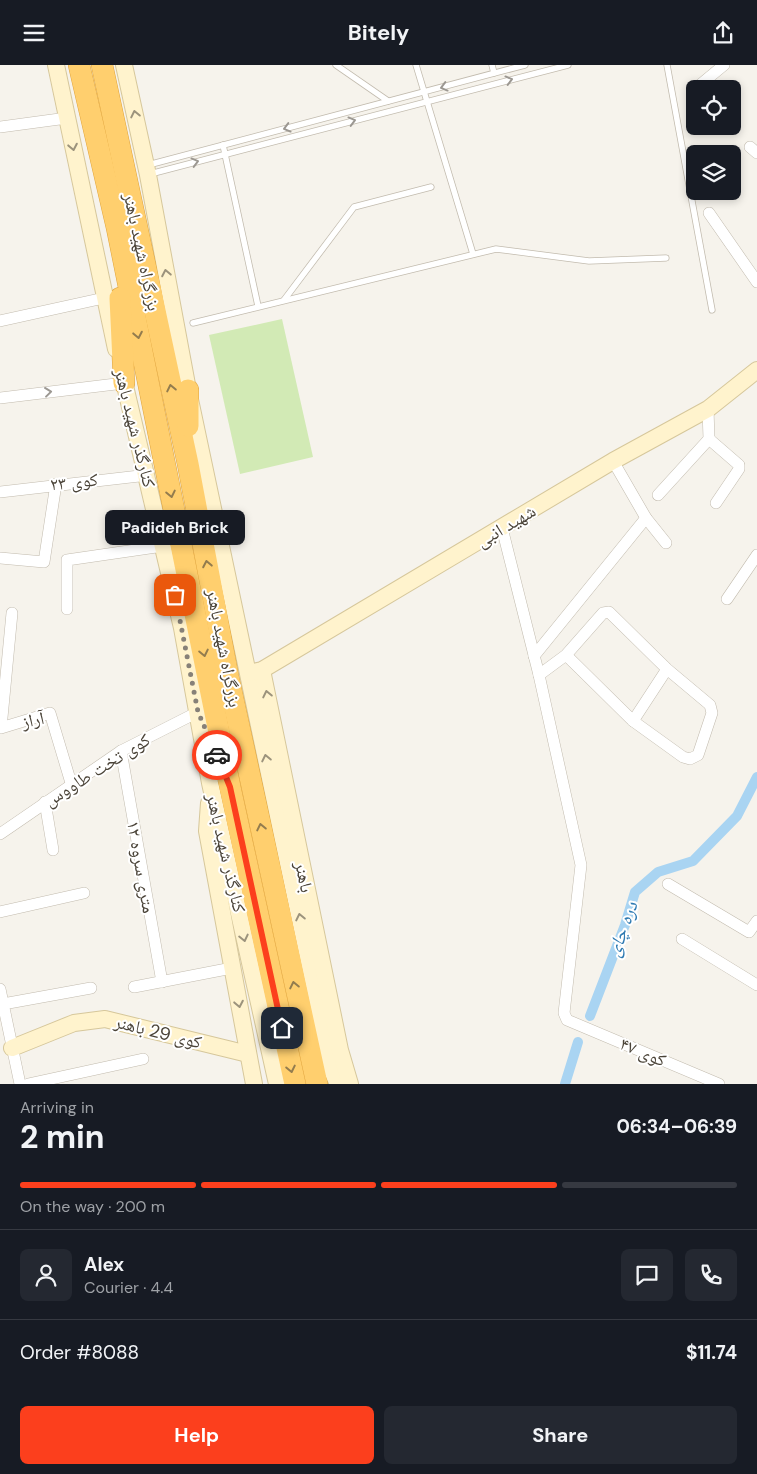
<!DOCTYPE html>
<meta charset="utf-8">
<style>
:root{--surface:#171b24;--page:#242831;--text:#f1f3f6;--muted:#9ea1a6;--line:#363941;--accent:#fc3f1d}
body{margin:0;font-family:"DM Sans","Noto Naskh Arabic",sans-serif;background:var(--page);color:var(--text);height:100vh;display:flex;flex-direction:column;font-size:19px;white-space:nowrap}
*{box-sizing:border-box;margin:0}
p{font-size:16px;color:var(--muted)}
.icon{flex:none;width:28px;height:28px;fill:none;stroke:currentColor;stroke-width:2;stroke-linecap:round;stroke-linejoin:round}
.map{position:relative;height:1019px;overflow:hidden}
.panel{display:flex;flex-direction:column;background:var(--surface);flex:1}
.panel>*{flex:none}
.fabs{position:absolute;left:686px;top:15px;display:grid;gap:10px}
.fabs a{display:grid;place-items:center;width:55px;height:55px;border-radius:8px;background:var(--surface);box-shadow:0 2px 8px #0003;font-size:25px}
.pin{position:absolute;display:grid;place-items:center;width:42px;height:42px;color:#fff;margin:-21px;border-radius:10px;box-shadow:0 2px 8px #0006}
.courier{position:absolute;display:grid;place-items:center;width:50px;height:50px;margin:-25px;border:4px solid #fc3f1d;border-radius:50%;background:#fff;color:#222;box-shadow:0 1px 6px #0007}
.bubble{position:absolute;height:35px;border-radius:8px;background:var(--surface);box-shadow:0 2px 8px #0003;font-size:16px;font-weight:700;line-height:35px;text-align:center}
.headline em{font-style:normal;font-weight:700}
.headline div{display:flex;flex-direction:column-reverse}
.headline{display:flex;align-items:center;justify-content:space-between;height:85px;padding:0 20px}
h1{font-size:32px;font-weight:700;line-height:38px}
.bar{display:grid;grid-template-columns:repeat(4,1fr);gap:8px 5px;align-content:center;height:60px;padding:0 20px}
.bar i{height:6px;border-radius:4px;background:var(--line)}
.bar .active{background:var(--accent)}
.bar p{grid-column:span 4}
.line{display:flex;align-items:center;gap:12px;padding:0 20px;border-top:1px solid var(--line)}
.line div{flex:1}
.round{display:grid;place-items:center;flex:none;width:52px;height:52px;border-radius:8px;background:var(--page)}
.cta{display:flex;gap:10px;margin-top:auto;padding:10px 20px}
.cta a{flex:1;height:58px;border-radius:8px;background:var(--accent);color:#fff;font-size:20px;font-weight:700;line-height:58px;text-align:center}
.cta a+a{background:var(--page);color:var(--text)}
header{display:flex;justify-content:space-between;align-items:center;height:65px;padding:0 20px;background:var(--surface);font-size:22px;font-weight:700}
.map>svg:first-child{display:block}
</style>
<header><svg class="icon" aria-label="menu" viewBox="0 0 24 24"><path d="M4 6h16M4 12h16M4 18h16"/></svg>Bitely<svg class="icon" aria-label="share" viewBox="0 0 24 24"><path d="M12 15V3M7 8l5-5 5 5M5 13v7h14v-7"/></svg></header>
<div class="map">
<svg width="757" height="1019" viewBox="0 0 757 1019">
<rect width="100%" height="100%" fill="#f6f3ec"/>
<path fill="#d2eab5" d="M282 254 313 392 240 409 209 270Z"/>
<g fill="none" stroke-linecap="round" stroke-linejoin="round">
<g stroke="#a9d4f2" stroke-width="10">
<path d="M590 951 625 860 635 827 658 807 693 796 737 751 757 712"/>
<path d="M565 1019 578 977"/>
</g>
<defs>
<g id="lane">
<path d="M336 0 388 36"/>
<path d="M416 0 473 189"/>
<path d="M492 0 494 8"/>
<path d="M667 0 712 245"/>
<path d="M223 80 258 241"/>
<path d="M148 100 525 0"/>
<path d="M150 109 568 0"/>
<path d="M284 235 354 142 431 122"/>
<path d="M193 258 496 184 589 196 666 193"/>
</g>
<g id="street">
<path d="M695 24 724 0"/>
<path d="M0 62 67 53"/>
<path d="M750 82 757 88"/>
<path d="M709 148 757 217"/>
<path d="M0 256 104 233"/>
<path d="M0 333 124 318"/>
<path d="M709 374 739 400V404L716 438"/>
<path d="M613 396 646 453 666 478"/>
<path d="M0 427 148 410"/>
<path d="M658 430 709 374 708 344"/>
<path d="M502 463 539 610 581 800 564 948 567 955 719 1019"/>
<path d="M0 493 44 497 56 419"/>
<path d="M727 534 757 490"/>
<path d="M67 544V495L163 481"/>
<path d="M12 548 1 663 50 648 71 718"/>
<path d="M534 591 646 453"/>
<path d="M539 610 566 590 603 548 609 547 667 604 710 640 712 648 698 690 690 694 683 692 633 656 566 590"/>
<path d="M633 656 667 604"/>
<path d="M121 686 162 917"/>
<path d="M45 737 53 785"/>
<path d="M0 769 121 686 198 647 200 652"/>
<path d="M668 819 749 867 757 856"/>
<path d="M0 847 84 828"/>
<path d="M682 874 757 920"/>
<path d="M134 922 232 903"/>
<path d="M0 924 20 1019"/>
<path d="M3 939 91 923"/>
<path d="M28 1019 143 994"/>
</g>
<g id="secondary">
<path d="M56 0 116 284"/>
<path d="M124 0 148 110 188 325 332 1006 338 1019"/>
<path d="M122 308 182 563 210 718 277 1019"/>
<path d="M262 605 340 985 350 1019"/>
<path d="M249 608 262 605 613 396 708 344 757 305"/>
<path d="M209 738 207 766 254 1019"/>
<path d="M12 983 74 958 105 954 248 989"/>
</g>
<g id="highway">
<path d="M79 0 117 163 230 722 295 1019"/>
<path d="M102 0 188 399 228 611 317 1019"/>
<path d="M120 233 124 318"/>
<path d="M188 361V325"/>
</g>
</defs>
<use href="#lane" stroke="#c2bbae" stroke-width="7"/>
<use href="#street" stroke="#c2bbae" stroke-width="12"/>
<use href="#secondary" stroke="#d6c79b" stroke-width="18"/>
<use href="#highway" stroke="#e0a43c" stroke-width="22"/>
<use href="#lane" stroke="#fff" stroke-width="5.5"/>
<use href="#street" stroke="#fff" stroke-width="11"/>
<use href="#secondary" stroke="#fff3cd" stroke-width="16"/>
<use href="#highway" stroke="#ffcf6e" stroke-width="21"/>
</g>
<defs><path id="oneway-chevron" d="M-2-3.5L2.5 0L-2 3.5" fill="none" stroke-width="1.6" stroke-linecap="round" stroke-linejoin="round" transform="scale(1.25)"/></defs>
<g stroke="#9c9892">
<use href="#oneway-chevron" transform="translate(509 15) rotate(-15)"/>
<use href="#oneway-chevron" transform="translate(444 22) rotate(165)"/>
<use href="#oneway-chevron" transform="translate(352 56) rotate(-15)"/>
<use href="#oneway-chevron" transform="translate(287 63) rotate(165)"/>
<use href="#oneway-chevron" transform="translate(195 97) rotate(-15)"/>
<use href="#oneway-chevron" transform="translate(48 327) rotate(-7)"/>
</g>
<g stroke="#9c937c">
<use href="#oneway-chevron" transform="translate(135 49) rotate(-102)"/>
<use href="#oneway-chevron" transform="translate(73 82) rotate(79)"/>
<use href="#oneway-chevron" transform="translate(166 208) rotate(-101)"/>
<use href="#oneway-chevron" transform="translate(267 629) rotate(-102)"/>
<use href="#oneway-chevron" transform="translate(266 693) rotate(-102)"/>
<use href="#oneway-chevron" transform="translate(300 852) rotate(-102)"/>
<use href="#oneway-chevron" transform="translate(244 873) rotate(77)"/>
<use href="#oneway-chevron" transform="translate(239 939) rotate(79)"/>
</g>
<g stroke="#937c4e">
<use href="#oneway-chevron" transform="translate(138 270) rotate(79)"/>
<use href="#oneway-chevron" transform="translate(171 323) rotate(-102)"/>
<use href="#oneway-chevron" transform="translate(171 429) rotate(78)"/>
<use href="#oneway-chevron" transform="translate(207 499) rotate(-101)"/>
<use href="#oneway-chevron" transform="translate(204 588) rotate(78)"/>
<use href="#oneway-chevron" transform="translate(261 762) rotate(-102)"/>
<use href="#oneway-chevron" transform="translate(294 920) rotate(-102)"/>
<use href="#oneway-chevron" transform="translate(291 1004) rotate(78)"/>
</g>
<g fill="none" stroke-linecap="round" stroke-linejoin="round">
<path stroke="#878178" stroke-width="5" stroke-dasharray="0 9" d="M175 530 198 647 217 690"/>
<path stroke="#fc3f1d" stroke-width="6" d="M217 690 230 722 282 963"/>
</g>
<g text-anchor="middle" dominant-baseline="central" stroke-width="4" stroke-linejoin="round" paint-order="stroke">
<g font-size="18" fill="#4b4439" stroke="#fff">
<text transform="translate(142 187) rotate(78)">بزرگراه شهید باهنر</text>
<text transform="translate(135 363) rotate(76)">کنارگذر شهید باهنر</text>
<text transform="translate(74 417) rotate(-6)">کوی ۲۳</text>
<text transform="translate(506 461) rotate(-31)">شهید انبی</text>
<text transform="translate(224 583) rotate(79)">بزرگراه شهید باهنر</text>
<text transform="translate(33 655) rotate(-12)">آراز</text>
<text transform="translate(97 705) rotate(-32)">کوی تخت طاووس</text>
<text transform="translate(226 788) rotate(77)">کنارگذر شهید باهنر</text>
<text transform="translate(141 802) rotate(80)">۱۲ متری سروه</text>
<text transform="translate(304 812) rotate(78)">باهنر</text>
<text transform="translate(158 967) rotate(14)">کوی 29 باهنر</text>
<text transform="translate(643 987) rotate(23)">کوی ۴۷</text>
</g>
<g font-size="19" font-style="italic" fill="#2e7ab2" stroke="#fff">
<text transform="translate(622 864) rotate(-70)">دره چای</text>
</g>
</g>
</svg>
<div class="fabs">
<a><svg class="icon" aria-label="locate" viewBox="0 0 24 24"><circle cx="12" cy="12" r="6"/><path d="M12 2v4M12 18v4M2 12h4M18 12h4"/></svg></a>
<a><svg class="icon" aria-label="layers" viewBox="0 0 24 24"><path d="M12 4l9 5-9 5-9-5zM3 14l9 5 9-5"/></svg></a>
</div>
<div class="pin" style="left:175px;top:530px;background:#ea580c"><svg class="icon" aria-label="bag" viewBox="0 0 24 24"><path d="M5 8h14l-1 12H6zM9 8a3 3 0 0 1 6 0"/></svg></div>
<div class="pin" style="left:282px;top:963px;background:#1f2937"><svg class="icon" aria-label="home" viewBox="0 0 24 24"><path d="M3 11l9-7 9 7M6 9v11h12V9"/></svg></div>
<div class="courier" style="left:217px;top:690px"><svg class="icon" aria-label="car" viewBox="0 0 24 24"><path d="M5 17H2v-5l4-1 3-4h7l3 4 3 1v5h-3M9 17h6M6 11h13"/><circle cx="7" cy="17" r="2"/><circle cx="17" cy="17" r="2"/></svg></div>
<div class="bubble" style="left:105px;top:445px;width:140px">Padideh Brick</div>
</div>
<section class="panel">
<div class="headline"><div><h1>2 min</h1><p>Arriving in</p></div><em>06:34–06:39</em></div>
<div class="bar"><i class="active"></i><i class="active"></i><i class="active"></i><i></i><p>On the way · 200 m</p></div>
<div class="line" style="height:90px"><a class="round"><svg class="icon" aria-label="person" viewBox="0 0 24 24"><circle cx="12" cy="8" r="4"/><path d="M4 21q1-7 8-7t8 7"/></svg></a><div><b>Alex</b><p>Courier · 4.4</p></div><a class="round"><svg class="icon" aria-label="chat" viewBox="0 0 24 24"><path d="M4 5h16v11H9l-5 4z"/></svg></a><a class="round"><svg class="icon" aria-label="phone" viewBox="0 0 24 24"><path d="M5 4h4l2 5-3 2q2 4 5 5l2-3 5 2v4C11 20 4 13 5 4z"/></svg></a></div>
<div class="line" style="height:65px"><div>Order #8088</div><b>$11.74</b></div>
<div class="cta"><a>Help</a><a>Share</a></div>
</section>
